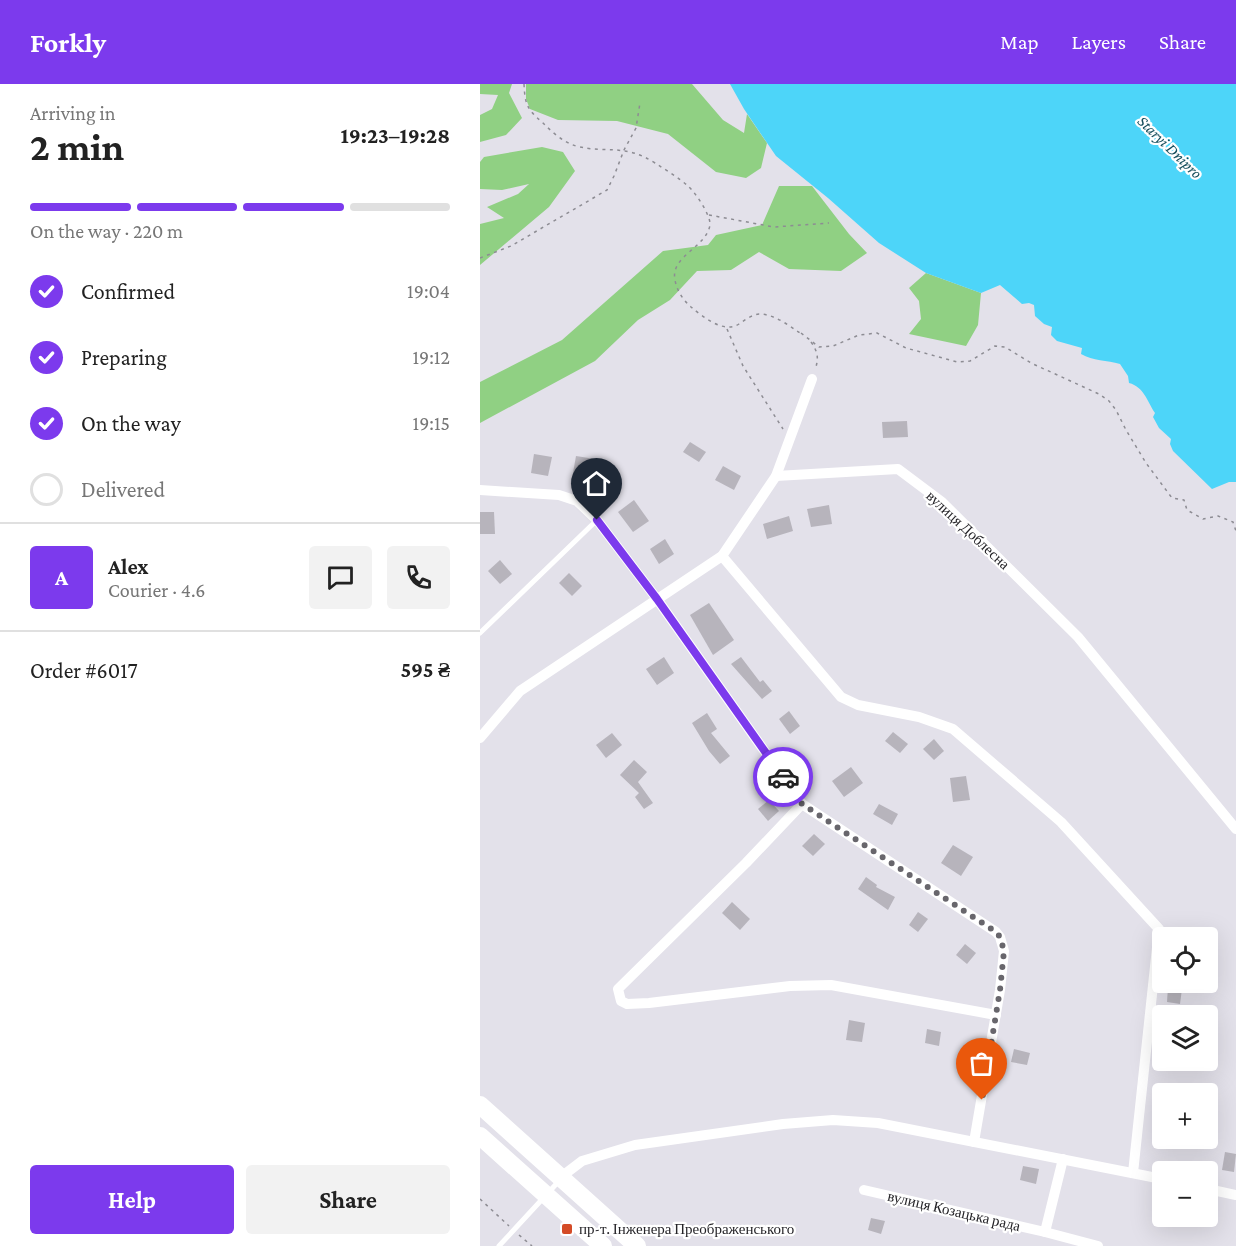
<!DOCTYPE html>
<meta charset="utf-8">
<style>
:root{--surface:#fff;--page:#f2f2f2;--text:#222;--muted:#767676;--line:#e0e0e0;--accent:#7c3aed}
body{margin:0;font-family:"Crimson Pro",serif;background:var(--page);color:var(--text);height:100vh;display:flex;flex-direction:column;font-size:22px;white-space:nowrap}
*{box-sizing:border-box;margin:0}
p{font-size:20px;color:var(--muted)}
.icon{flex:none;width:33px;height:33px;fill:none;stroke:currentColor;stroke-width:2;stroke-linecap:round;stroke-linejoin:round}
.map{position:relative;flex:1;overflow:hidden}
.panel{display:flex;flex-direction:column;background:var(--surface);width:480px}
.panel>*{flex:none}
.controls{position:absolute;left:672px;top:843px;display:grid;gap:12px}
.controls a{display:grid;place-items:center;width:66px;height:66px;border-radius:6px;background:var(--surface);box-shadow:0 6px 24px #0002;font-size:30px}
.pin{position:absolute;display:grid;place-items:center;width:51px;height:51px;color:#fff;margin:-62px -26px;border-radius:50% 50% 50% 0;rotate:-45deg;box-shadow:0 0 6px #0007}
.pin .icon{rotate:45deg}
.courier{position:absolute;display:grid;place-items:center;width:60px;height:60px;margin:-30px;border:4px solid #7c3aed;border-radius:50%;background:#fff;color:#222;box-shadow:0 2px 8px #0007}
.head em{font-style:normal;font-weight:700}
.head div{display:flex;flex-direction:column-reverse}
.head{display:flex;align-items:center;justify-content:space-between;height:102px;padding:0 30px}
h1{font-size:39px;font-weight:700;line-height:45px}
.bar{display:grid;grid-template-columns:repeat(4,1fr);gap:9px 6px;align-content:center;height:72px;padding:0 30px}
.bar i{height:8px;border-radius:4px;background:var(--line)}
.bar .on{background:var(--accent)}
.bar p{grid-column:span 4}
.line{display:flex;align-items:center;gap:15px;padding:0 30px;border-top:2px solid var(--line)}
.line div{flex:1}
.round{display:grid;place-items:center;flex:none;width:63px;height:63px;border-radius:6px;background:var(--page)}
ol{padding:0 30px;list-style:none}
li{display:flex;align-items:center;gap:18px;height:66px}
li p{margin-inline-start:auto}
li .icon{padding:6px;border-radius:50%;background:var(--accent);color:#fff;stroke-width:4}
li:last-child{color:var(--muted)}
li i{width:33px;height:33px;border:3px solid var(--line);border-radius:50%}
.button{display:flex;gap:12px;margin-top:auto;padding:12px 30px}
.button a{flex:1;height:69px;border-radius:6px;background:var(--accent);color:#fff;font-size:24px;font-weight:700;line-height:69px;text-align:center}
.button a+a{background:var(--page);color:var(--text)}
header{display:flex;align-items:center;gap:36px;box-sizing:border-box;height:84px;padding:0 30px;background:var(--accent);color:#fff}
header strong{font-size:28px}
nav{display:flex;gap:33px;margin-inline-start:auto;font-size:21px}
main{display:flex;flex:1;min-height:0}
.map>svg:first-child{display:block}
</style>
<header>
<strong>Forkly</strong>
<nav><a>Map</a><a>Layers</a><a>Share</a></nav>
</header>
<main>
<section class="panel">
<div class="head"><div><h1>2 min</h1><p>Arriving in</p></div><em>19:23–19:28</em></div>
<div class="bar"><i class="on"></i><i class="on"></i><i class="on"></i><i></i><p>On the way · 220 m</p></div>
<ol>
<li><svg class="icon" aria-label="check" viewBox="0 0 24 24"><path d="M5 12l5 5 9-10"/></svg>Confirmed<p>19:04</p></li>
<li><svg class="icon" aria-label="check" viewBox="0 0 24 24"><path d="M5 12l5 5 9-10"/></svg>Preparing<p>19:12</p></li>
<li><svg class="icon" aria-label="check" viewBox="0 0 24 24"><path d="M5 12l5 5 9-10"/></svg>On the way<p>19:15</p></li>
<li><i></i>Delivered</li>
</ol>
<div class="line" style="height:108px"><b class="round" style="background:var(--accent);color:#fff">A</b><div><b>Alex</b><p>Courier · 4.6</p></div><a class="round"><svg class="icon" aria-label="chat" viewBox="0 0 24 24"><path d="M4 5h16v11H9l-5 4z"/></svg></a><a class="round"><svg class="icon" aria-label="phone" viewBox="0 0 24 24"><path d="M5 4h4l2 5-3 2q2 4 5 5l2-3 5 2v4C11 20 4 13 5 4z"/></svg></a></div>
<div class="line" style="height:78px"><div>Order #6017</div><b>595 ₴</b></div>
<div class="button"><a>Help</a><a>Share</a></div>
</section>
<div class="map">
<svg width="756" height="1162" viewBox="0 0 756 1162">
<rect width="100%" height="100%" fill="#e3e1ea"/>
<g fill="#90d083">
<path d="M0 0H32L29 9 42 34 26 51 0 58V31L12 25 18 11 0 10Z"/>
<path d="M46 0H212L243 36 264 49 267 30 287 59 281 84 266 94 236 88 188 50 137 37 78 36 50 25 46 15Z"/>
<path d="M62 63 83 68 95 87 69 123 0 181V140L24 134 7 123 38 110 49 100 22 106 0 105V78L4 73Z"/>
<path d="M299 102H332L369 150 387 169 361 187 309 185 279 168 251 186 217 187 190 216 158 236 115 277 0 339V298L82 256 183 167 228 161 236 151 282 141Z"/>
<path d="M446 189 501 209 498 241 486 262 429 250 441 235 439 217 429 204Z"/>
</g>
<path fill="#4dd5f9" d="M250 0H756V398H749L732 405 693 367 690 360 691 355 679 344 673 333 675 329C667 317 664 303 649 299L648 292 640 280C627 276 613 277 601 270L602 264 577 257 571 251 572 243 564 240 555 232 554 221 549 219 542 220 520 201 501 209 446 189 399 159 348 114 296 72 264 25Z"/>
<g fill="#b7b4bc">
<path d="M427 337 428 353 403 354 402 338Z"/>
<path d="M210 358 226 368 219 378 203 368Z"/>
<path d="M54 370 72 373 68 392 51 389Z"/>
<path d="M96 372 115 375 112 393 93 389Z"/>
<path d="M243 382 261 392 254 406 235 396Z"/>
<path d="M154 416 169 437 153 448 138 428Z"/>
<path d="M349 421 352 440 331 443 327 425Z"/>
<path d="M0 428H14L15 450H0Z"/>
<path d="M309 432 313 447 287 455 283 440Z"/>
<path d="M185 455 194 470 179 480 170 465Z"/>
<path d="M20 476 32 490 20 500 8 487Z"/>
<path d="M89 489 102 502 92 512 79 499Z"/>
<path d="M229 519 254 556 233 571 210 531Z"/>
<path d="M184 573 194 589 177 601 166 585Z"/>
<path d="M261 573 280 598 283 596 292 607 282 615 251 580Z"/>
<path d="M309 627 320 642 310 650 299 635Z"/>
<path d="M227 629 237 645 231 649 250 672 240 680 229 667 212 639Z"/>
<path d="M413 648 428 660 420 669 405 657Z"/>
<path d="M132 649 142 661 126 674 116 661Z"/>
<path d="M454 655 464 667 454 676 443 665Z"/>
<path d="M154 676 167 688 158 698 173 719 164 725 155 713 159 709 140 691Z"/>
<path d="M371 683 383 699 364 713 352 697Z"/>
<path d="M486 692 490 716 473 718 470 694Z"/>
<path d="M289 716 299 727 288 737 278 725Z"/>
<path d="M399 720 418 730 412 741 393 730Z"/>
<path d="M334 750 345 760 333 772 322 762Z"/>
<path d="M473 761 493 773 481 792 461 779Z"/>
<path d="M386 793 397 801 396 803 415 813 408 826 378 805Z"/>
<path d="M252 818 270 835 260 846 242 829Z"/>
<path d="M438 828 448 835 438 848 429 841Z"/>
<path d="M485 860 496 869 487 880 476 871Z"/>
<path d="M688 903 702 905 700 920 687 918Z"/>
<path d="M369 936 385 939 382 958 366 956Z"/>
<path d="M447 945 461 948 459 962 445 959Z"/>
<path d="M534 965 550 969 547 981 531 978Z"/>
<path d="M745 1068 756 1070 754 1088 742 1086Z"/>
<path d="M543 1082 559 1085 556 1100 540 1096Z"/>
<path d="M391 1134 405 1137 401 1150 388 1146Z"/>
</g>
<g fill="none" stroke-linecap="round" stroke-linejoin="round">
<g stroke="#8d8c93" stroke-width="1.5" stroke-dasharray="3 4.5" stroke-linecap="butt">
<path d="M44 0C45 21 47 25 63 39 72 48 83 58 96 62 127 70 144 59 175 79 186 86 199 94 208 102 216 109 231 132 230 141 226 164 190 172 195 196 197 207 203 216 211 223 223 233 244 250 259 240 265 236 271 231 279 230 294 230 308 241 320 249"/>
<path d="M229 131 294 143 349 139"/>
<path d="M0 174 31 162 127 106 134 92 144 66 156 44 160 19"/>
<path d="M247 245 263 282 303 345"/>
<path d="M321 249 339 263 353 262 379 251 397 249 426 264 477 278 490 277 515 262 525 263 551 279 619 310 629 317 636 326 646 346 666 379 692 414 704 416 707 426 723 435 738 432 753 438 756 447"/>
<path d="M331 258C338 268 339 274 335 286"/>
<path d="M0 1115 29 1142"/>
<path d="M39 1151 52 1162"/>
</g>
<g stroke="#fff" stroke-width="5">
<path d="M0 549 117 436"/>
<path d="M19 1162 79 1097"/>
</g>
<g stroke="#fff" stroke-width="10">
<path d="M296 392 418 385 462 418 598 553 756 745"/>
<path d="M0 406 79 411 97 417 117 436 177 515 322 720 516 848 520 853 524 867 520 906 494 1058"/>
<path d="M242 472 361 613 378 621 439 633 473 645 581 738 679 845 653 1089"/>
<path d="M0 654 40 607 242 472 296 392 332 295"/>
<path d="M322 720 266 779 138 905 141 917 147 920 169 919 310 902 351 901 516 931"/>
<path d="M81 1093 102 1077 155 1061 303 1040 353 1036 398 1039 682 1095"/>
<path d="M728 1105 756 1111"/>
<path d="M384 1106 565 1148 583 1075"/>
<path d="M565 1148 618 1162"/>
</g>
<g stroke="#fff" stroke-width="18">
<path d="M0 1021 157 1162"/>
<path d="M0 1052 123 1162"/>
</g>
</g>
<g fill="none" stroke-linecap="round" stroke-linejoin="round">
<path stroke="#68666c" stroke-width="6" stroke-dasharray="0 10.8" d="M303 693 322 720 516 848 520 853 524 867 520 906 502 1016"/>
<path stroke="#7c3aed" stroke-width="8" d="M117 436 177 515 303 693"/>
</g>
<rect fill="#d44b27" stroke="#fff" stroke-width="2" x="81" y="1139" width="12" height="12" rx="3"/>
<g text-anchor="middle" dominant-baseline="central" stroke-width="4.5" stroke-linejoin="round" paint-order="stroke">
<g font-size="15" fill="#252428" stroke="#fff">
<text transform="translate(488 446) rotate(43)">вулиця Доблесна</text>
<text transform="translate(474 1127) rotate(13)">вулиця Козацька рада</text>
</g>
<g font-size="15" fill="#252428" stroke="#fff" text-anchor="start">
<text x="99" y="1145">пр-т. Інженера Преображенського</text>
</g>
<g font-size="16" font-style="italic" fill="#134d5b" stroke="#fff">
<text transform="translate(690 63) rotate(44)">Staryi Dnipro</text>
</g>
</g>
</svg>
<div class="controls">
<a><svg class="icon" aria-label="locate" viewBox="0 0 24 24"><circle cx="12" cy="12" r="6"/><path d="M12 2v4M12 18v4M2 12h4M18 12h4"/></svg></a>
<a><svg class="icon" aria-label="layers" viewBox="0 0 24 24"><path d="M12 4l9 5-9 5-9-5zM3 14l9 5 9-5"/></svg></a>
<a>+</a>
<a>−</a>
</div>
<div class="pin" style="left:502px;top:1016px;background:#ea580c"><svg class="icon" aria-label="bag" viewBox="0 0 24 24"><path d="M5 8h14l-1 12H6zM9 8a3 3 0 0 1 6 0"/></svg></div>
<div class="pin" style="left:117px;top:436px;background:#1f2937"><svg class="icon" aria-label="home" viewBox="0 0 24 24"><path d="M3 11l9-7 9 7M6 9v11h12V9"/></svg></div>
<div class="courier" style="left:303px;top:693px"><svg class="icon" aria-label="car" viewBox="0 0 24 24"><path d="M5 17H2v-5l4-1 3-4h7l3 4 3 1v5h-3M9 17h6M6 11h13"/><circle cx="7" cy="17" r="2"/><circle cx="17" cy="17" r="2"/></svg></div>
</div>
</main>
